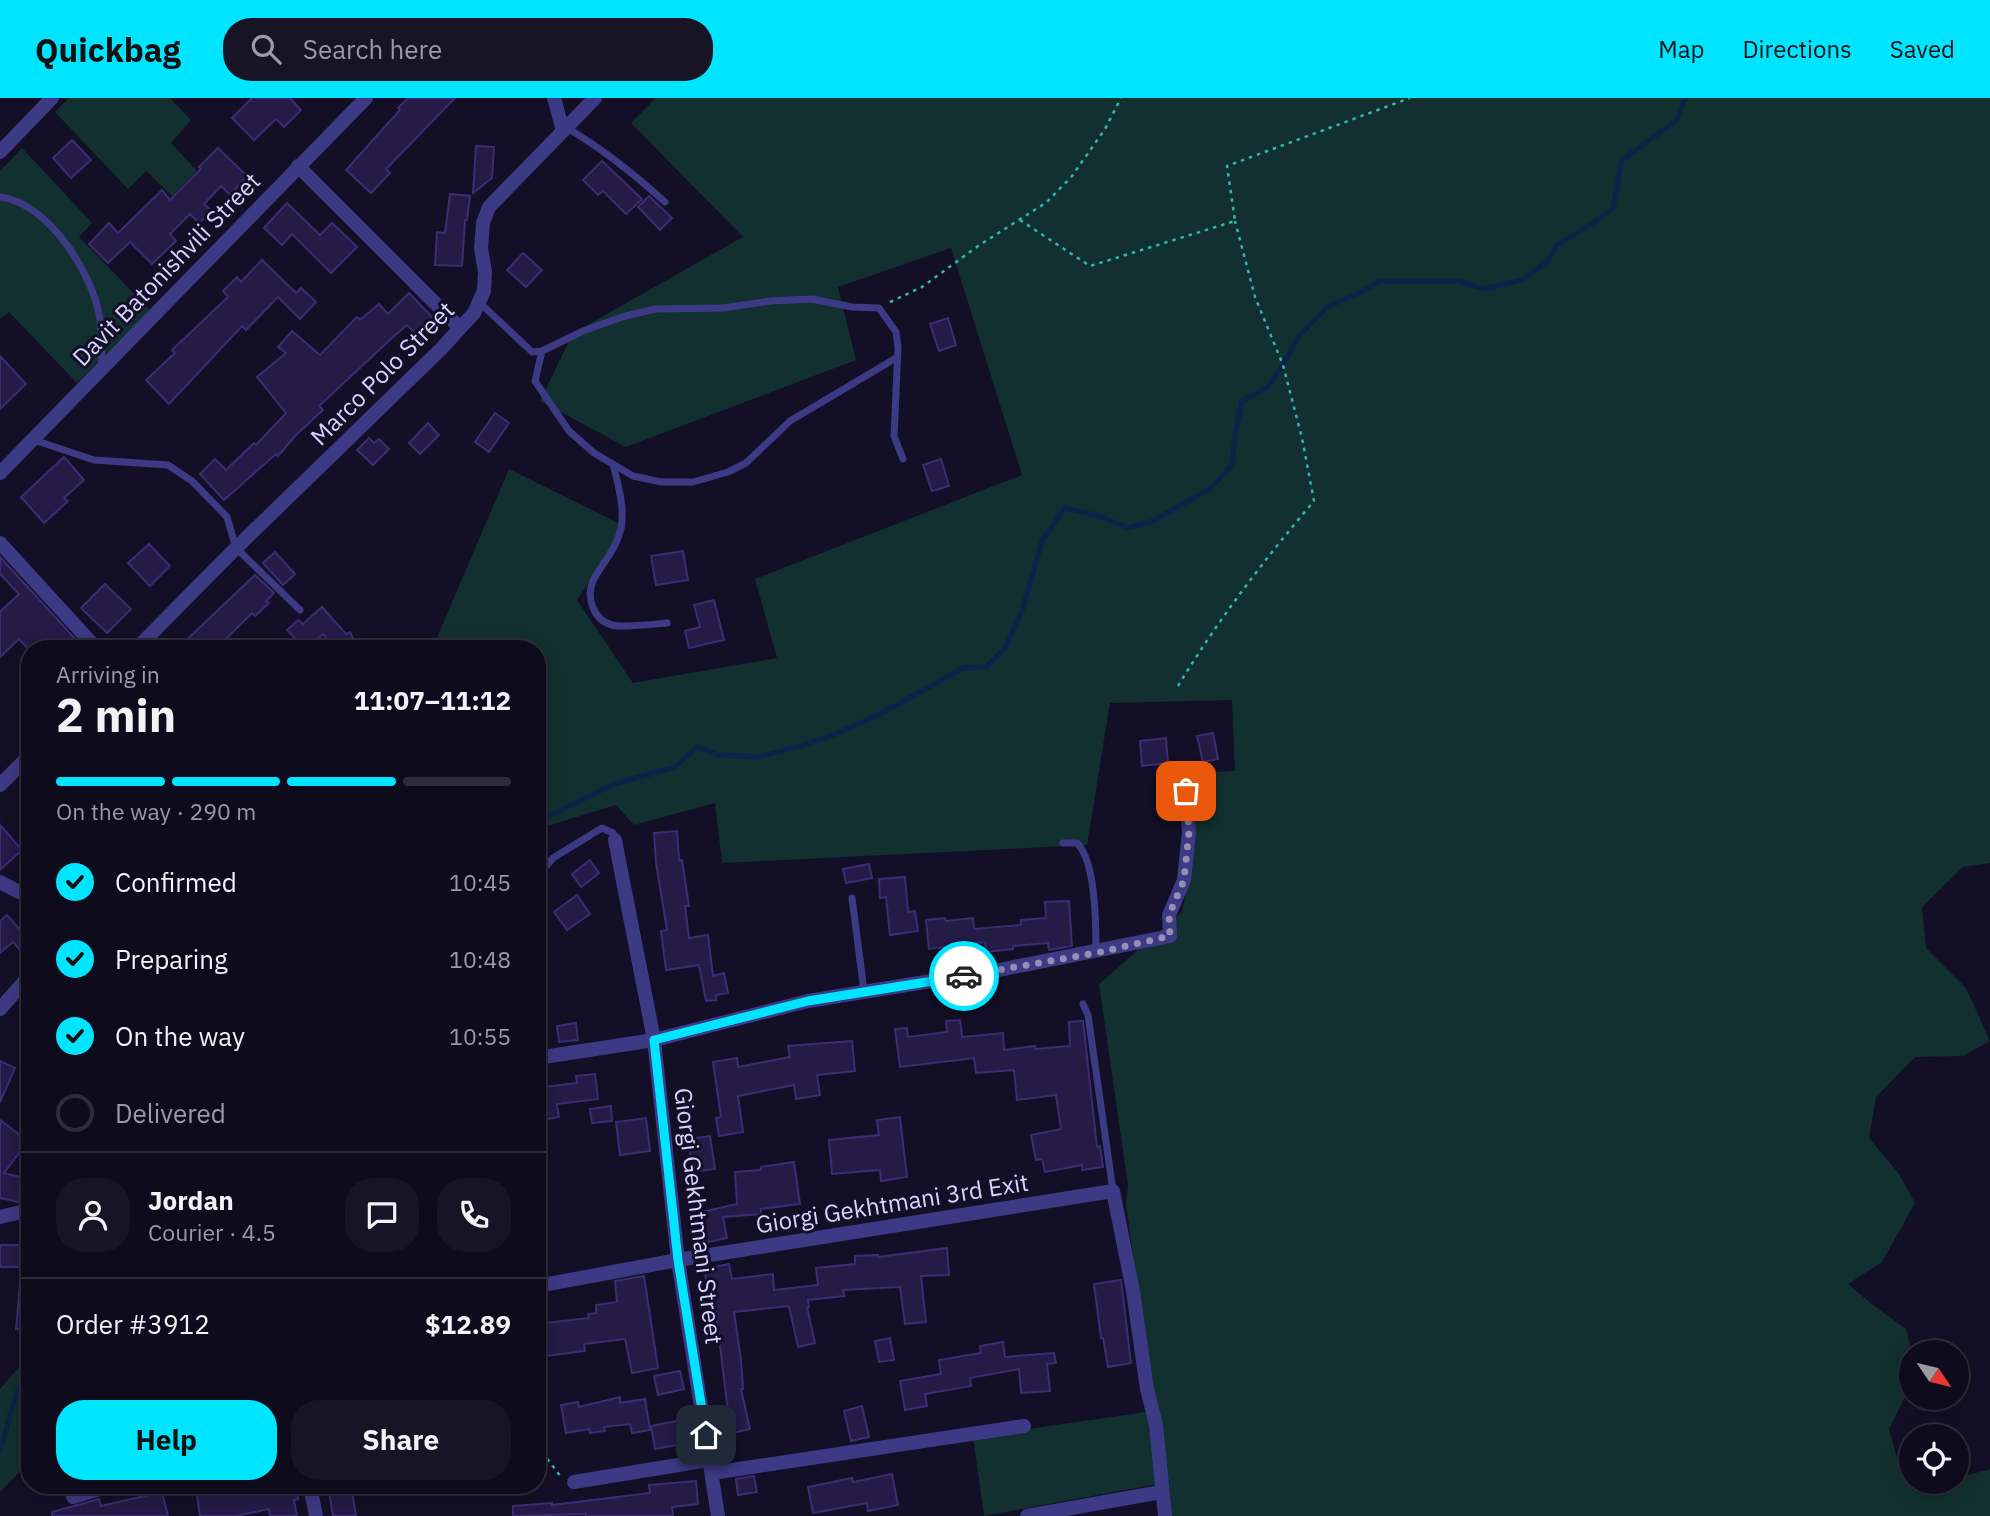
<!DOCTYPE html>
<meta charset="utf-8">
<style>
:root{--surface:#0e0b1c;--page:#171425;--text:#f1f3f6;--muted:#9b9ba3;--line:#2e2b3b;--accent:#00e5ff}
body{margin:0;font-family:"IBM Plex Sans",sans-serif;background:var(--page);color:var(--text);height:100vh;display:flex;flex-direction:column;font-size:26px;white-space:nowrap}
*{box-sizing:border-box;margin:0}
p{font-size:23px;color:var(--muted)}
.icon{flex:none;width:38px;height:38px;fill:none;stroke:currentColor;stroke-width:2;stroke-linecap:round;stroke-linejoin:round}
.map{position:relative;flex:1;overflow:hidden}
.side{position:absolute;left:21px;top:542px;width:525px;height:854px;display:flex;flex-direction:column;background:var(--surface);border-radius:28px;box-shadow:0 4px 18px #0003,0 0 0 2px var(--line)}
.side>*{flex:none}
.needle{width:46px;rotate:125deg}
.fabs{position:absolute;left:1899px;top:1242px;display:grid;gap:14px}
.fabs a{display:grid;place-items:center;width:70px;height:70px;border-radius:50%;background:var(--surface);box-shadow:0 4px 18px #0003,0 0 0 2px var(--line);font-size:35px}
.pin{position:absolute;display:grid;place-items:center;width:60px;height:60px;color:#fff;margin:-30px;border-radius:14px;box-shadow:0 4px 10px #0006}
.courier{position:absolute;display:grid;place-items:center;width:70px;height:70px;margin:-35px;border:5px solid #00e5ff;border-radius:50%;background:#fff;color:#222;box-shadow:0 2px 9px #0007}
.headline em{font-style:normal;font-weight:700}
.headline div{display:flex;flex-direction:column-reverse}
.headline{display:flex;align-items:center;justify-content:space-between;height:119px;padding:0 35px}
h1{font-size:46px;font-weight:700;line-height:52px}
.bar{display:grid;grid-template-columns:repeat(4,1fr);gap:10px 7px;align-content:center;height:84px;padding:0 35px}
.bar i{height:9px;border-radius:5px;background:var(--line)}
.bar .on{background:var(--accent)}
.bar p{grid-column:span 4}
.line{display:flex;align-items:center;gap:18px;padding:0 35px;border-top:2px solid var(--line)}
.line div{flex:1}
.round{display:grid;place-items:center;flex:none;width:74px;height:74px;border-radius:28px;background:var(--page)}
ol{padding:0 35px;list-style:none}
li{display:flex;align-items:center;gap:21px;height:77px}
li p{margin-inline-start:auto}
li .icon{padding:7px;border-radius:50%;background:var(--accent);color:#111;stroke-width:4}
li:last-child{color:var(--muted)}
li i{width:38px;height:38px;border:4px solid var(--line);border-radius:50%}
.button{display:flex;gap:14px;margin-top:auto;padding:14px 35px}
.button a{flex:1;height:80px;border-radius:28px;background:var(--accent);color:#111;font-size:28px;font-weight:700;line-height:80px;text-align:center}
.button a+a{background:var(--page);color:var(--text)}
header{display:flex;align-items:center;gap:42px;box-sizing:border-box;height:98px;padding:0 35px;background:var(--accent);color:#111}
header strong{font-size:33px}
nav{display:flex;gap:38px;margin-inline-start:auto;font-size:24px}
.search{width:490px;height:63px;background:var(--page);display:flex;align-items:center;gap:18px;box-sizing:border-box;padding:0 24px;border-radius:28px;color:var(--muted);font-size:26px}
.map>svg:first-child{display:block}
</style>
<header>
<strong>Quickbag</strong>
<div class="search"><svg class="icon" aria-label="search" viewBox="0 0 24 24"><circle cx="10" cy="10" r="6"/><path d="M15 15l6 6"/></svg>Search here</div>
<nav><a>Map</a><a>Directions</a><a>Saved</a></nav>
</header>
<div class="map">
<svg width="1990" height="1418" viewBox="0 0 1990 1418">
<rect width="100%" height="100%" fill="#130f26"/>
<g fill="#12302f">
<path d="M69 0H170L191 22 171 45 197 73 172 98 146 73 128 91 55 14Z"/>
<path d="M656 0H1990V765L1963 769 1922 809 1926 850 1966 890 1990 943 1963 958 1915 959 1876 999 1869 1040 1899 1076 1915 1105 1882 1164 1848 1186 1873 1207 1906 1231 1912 1255 1911 1288 1889 1331 1902 1378 1911 1381V1384L1930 1387 1956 1384 1957 1380 1990 1371V1418H1169L1163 1385 984 1418 973 1339 1153 1313V1300L1126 1106 1128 1087 1099 886 1182 814 1191 770 1194 675 1235 673 1232 602 1110 605 1087 747 722 765 715 705 634 727 616 707 537 731V551H432L509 371 626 429 577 502 633 585 777 560 755 481 1022 377 951 150 838 189 856 262 626 349 540 303 573 235 743 139 631 25Z"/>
<path d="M22 50 92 125 79 139 150 212 77 285 9 214 0 221V73Z"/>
<path d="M30 1262V1363L0 1394V1291L17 1271Z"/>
</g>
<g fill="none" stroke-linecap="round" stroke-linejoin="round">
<g stroke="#0c2248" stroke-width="5">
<path d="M537 724 614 686 675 669 697 649 719 657 758 659 797 649 836 636 884 614 963 570 986 569 1005 550 1022 513 1042 443 1065 410 1099 418 1129 430 1153 423 1211 390 1232 367 1235 337 1242 303 1268 289 1283 267 1298 239 1327 209 1361 194 1380 183H1458L1485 191 1522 182 1548 163 1557 147 1594 124 1613 110 1622 62 1677 22 1685 0"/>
<path d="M0 1351C10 1324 13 1293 30 1270"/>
</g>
</g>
<g fill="#241b47" stroke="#3b2d73" stroke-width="2">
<path d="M252 0H290L301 12 284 29 276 21 254 42 232 20Z"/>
<path d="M408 0H455L386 71 390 75 371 95 346 72 400 12 398 10Z"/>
<path d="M72 42 91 62 71 80 53 60Z"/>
<path d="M476 48 494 49 492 80 473 95Z"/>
<path d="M218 50 247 78 230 97 221 88 204 106 212 113 199 125 190 116 170 136 176 143 152 166 130 144 108 165 89 146 109 125 118 135 162 92 170 102 201 71 199 69Z"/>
<path d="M602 63 642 101 626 116 603 93 598 97 583 82Z"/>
<path d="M450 96 470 98 467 122H465L462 168 435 167 437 134 445 135Z"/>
<path d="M649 98 672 120 660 132 638 109Z"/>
<path d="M287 105 320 137 332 125 357 149 331 175 292 136 282 147 264 130Z"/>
<path d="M523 155 542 172 526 189 507 172Z"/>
<path d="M262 162 296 195 301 190 316 204 300 221 278 199 246 232 242 228 169 306 146 282 175 255 172 252 228 199 223 193 237 179 241 184Z"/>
<path d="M409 195 432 219 415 235 407 227 392 240 319 308 323 312 296 337 278 358 276 356 224 402 200 376 215 361 226 372 254 345 256 347 286 315 257 279 286 255 278 249 292 233 320 257 357 219 360 222 379 206 388 216Z"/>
<path d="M948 220 956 247 939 253 930 226Z"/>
<path d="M0 258 26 286 0 311Z"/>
<path d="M495 315 509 325 489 354 475 344Z"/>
<path d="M428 325 439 337 420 356 409 345Z"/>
<path d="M369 340 374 345 379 341 389 351 373 367 357 352Z"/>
<path d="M64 359 84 382 64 400 68 403 44 425 21 399Z"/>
<path d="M941 361 949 388 932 393 923 367Z"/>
<path d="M149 446 170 468 150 488 128 465Z"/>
<path d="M683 453 688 482 656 487 651 458Z"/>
<path d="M275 454 295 476 283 487 263 465Z"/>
<path d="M0 459 79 545 73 551H28L19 541 0 559V514L19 496 0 476Z"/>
<path d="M255 477 274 495 266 503 269 505 255 518 252 515 216 551H177Z"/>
<path d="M105 486 131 511 107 535 81 510Z"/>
<path d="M714 502 724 542 689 550 685 533 700 529 694 507Z"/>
<path d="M322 509 346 536 350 534 356 546 345 551H335L323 536 305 551 287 532 298 522 303 526Z"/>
<path d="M1213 635 1218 661 1203 664 1197 638Z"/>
<path d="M1166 640 1168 665 1142 668 1140 643Z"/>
<path d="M0 727 22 752 0 772Z"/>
<path d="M677 733 679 762H682L689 808H685L689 840 708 837 713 878 724 875 728 895 716 897V902L706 903 699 867 666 872 661 833 667 832 656 765 654 735Z"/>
<path d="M590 762 599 775 581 789 572 776Z"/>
<path d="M869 766 872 780 846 785 843 771Z"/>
<path d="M905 779 908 814 915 813 918 833 890 837 886 799 880 800 879 781Z"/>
<path d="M577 797 590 816 567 832 554 814Z"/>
<path d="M1069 803 1072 848 1049 852 1048 845 1013 848V851L986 854 985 844 929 851 926 822 945 820 946 823 973 820 974 831 1021 827V822L1046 820 1045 804Z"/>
<path d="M7 817 21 833 30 825V864L13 844 0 855V823Z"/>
<path d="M960 922 962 939 1003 935 1004 952 1035 948V951L1070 948 1069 924 1083 923 1097 1049 1100 1048 1103 1069 1082 1072V1067L1045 1074 1042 1061 1036 1062 1031 1037 1061 1031 1056 997 1017 1002 1014 972 976 975 974 960 900 969 895 931 907 930 908 939 947 934 946 923Z"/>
<path d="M576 925 578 942 559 944 557 928Z"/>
<path d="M852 943 855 973 817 977 820 997 796 1001 794 987 738 998 743 1034 719 1038 716 1020 721 1019 713 964 737 960 738 969 790 959 788 948Z"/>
<path d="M0 963 15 970 0 1004Z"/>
<path d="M595 976 598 1001 557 1006 559 1019 537 1023V990L577 985 576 978Z"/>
<path d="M611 1008 612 1023 592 1025 590 1011Z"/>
<path d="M900 1019 907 1079 881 1083 880 1072 832 1076 829 1042 879 1037 877 1022Z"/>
<path d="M646 1020 650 1053 620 1057 616 1024Z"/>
<path d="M0 1022 28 1043 4 1075 24 1080 19 1104 0 1100Z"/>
<path d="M710 1038 715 1071 693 1074 688 1041Z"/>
<path d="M794 1064 800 1106 761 1111V1116L723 1119 727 1140 703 1145 697 1115 737 1106 735 1074 761 1072V1069Z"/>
<rect x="0" y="1147" width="30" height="22"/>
<path d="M947 1150 949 1177 921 1178 926 1224 905 1226 900 1189 843 1192 844 1198 808 1202 809 1209H807L815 1245 798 1249 789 1208 734 1214 741 1262 743 1291H741L750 1331 733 1335 728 1313 713 1192 708 1193 704 1171 729 1166 732 1181 773 1176 774 1192 818 1187 816 1170 855 1166V1158L878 1157V1159Z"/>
<path d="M644 1178 658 1270 632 1275 625 1241 584 1246 585 1253 537 1259V1226L589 1220 588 1216 596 1215V1207L617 1204 615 1183Z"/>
<path d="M1121 1182 1131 1265 1108 1269 1103 1240H1101L1094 1186Z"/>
<path d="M20 1185H30V1232L16 1231Z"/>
<path d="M890 1240 894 1262 879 1264 875 1243Z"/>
<path d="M1003 1244 1005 1259 1054 1255 1056 1265 1047 1266 1050 1293 1021 1295 1019 1271 970 1280 971 1288 925 1296 927 1308 905 1312 900 1283 941 1276 939 1262 981 1255 980 1248Z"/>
<path d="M680 1273 684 1291 658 1297 654 1278Z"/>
<path d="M620 1299V1305L645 1301 650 1332 632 1335 630 1326 604 1329 605 1333 590 1335 589 1331 566 1335 561 1307 578 1304 579 1309Z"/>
<path d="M862 1308 869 1339 851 1343 844 1313Z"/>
<path d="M681 1322 686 1345 655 1351 651 1328Z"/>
<path d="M892 1376 898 1407 868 1413 867 1405 813 1415 808 1389 852 1380 853 1384Z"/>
<path d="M754 1378 757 1394 738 1397 736 1381Z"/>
<path d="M696 1383 698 1406 672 1409 673 1418H586V1416L513 1418V1408L552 1405V1407L650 1395 649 1387Z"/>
<path d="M233 1388H296L298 1401 294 1402 297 1418H270L269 1411 236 1418H200L197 1397 225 1394 224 1390Z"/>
<path d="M328 1388H351L356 1418H333Z"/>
<path d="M162 1394 168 1418H52V1414L99 1401 101 1408Z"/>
</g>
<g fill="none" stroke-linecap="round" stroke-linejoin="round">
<g stroke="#2fb8b0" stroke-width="2.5" stroke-dasharray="3.5 5" stroke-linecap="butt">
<path d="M1020 122 1090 168 1235 123 1227 68 1410 0"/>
<path d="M890 204 922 189 978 148 1047 104 1072 78 1105 31 1121 0"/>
<path d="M1178 588C1218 522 1264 462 1314 403L1302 340 1283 267 1255 199 1235 123"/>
<path d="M537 1347 561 1379"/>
</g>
<g stroke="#3d3a85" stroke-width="7">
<path d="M567 30C603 51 634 76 665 104"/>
<path d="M0 99C49 105 93 176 100 221 102 237 101 254 102 270"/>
<path d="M479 204 532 254 542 253 583 233 622 219 655 211 723 210 771 203 812 201 852 209 879 210 896 234 898 250 894 338 903 361"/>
<path d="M542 253 535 283 569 333 594 355 633 378 661 384H693L728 374 746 365 790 323 896 260"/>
<path d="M34 342 94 362 168 367 192 383 227 419 236 450 300 512"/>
<path d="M613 366C618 387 625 409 621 430 617 451 602 465 593 483 586 499 593 522 612 527 623 530 654 526 667 525"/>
<path d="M1063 745H1077C1096 764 1096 827 1096 853"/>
<path d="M539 777 553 760 602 730 613 735 615 742"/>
<path d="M852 800 864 893"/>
<path d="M1083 906 1088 917 1113 1093"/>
</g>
<g stroke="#3d3a85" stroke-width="14">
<path d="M554 0 563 33"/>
<path d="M0 54 52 0"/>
<path d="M298 68 460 230"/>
<path d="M0 375 366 0"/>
<path d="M0 445 97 551"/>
<path d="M136 551 236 450 441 251 474 215 484 193 485 174 481 150 483 125 489 109 595 0"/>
<path d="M0 687 30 657"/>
<path d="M615 742 654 942 678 1162 718 1418"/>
<path d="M0 784 19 794"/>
<path d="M0 911 30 877"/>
<path d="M537 960 654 942 808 903 999 872 1170 838 1169 817 1184 782 1189 734 1186 693"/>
<path d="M0 1119 30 1112"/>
<path d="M537 1188 678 1162 1113 1093 1133 1193 1147 1291 1156 1327 1165 1418"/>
<path d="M712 1375 1024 1328"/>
<path d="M574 1384 709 1362"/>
<path d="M310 1388 316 1418"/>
<path d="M73 1399 109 1388"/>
<path d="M1027 1418 1161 1394"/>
</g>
</g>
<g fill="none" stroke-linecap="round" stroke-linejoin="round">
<path stroke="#948fb3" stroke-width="7" stroke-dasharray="0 12.6" d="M964 878 1096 855 1170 838 1169 817 1184 782 1189 734 1186 693"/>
<path stroke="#00e5ff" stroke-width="9" d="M706 1337 678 1162 654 942 808 903 964 878"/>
</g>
<g text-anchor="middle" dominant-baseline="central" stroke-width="6" stroke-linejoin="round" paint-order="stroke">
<g font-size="24" fill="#d9d4ff" stroke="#130f26">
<text transform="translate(166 171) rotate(-46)">Davit Batonishvili Street</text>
<text transform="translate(382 275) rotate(-45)">Marco Polo Street</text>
<text transform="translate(892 1105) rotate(-9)">Giorgi Gekhtmani 3rd Exit</text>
<text transform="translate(699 1118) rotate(83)">Giorgi Gekhtmani Street</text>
</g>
</g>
</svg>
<div class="fabs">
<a><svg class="needle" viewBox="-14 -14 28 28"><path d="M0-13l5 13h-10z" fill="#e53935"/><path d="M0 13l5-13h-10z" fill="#9b9ba3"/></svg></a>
<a><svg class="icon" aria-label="locate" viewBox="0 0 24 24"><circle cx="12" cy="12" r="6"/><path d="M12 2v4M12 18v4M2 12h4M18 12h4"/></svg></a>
</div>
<div class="pin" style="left:1186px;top:693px;background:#ea580c"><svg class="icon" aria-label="bag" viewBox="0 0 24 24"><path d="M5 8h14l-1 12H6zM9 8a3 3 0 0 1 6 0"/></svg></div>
<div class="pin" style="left:706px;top:1337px;background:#1f2937"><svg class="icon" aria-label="home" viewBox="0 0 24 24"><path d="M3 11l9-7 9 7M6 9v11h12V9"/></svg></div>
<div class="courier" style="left:964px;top:878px"><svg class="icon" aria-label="car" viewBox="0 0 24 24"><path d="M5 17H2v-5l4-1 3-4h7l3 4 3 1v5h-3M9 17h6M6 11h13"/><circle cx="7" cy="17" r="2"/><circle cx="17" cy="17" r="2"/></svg></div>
<section class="side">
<div class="headline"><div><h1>2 min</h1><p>Arriving in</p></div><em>11:07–11:12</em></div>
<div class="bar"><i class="on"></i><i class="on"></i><i class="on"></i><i></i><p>On the way · 290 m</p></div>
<ol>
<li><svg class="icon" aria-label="check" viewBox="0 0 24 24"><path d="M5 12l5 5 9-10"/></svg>Confirmed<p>10:45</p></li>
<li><svg class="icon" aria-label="check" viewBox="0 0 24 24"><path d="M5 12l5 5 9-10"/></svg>Preparing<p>10:48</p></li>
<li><svg class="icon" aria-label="check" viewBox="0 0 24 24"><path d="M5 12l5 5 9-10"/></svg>On the way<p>10:55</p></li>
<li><i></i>Delivered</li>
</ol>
<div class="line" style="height:126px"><a class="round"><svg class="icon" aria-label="person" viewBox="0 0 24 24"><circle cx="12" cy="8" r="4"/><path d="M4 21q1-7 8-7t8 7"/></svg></a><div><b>Jordan</b><p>Courier · 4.5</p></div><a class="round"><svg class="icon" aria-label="chat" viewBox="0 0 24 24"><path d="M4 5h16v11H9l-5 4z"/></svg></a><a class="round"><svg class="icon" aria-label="phone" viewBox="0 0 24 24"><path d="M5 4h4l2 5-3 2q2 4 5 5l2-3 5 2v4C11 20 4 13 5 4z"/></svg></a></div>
<div class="line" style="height:91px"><div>Order #3912</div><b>$12.89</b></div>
<div class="button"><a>Help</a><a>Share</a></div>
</section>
</div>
